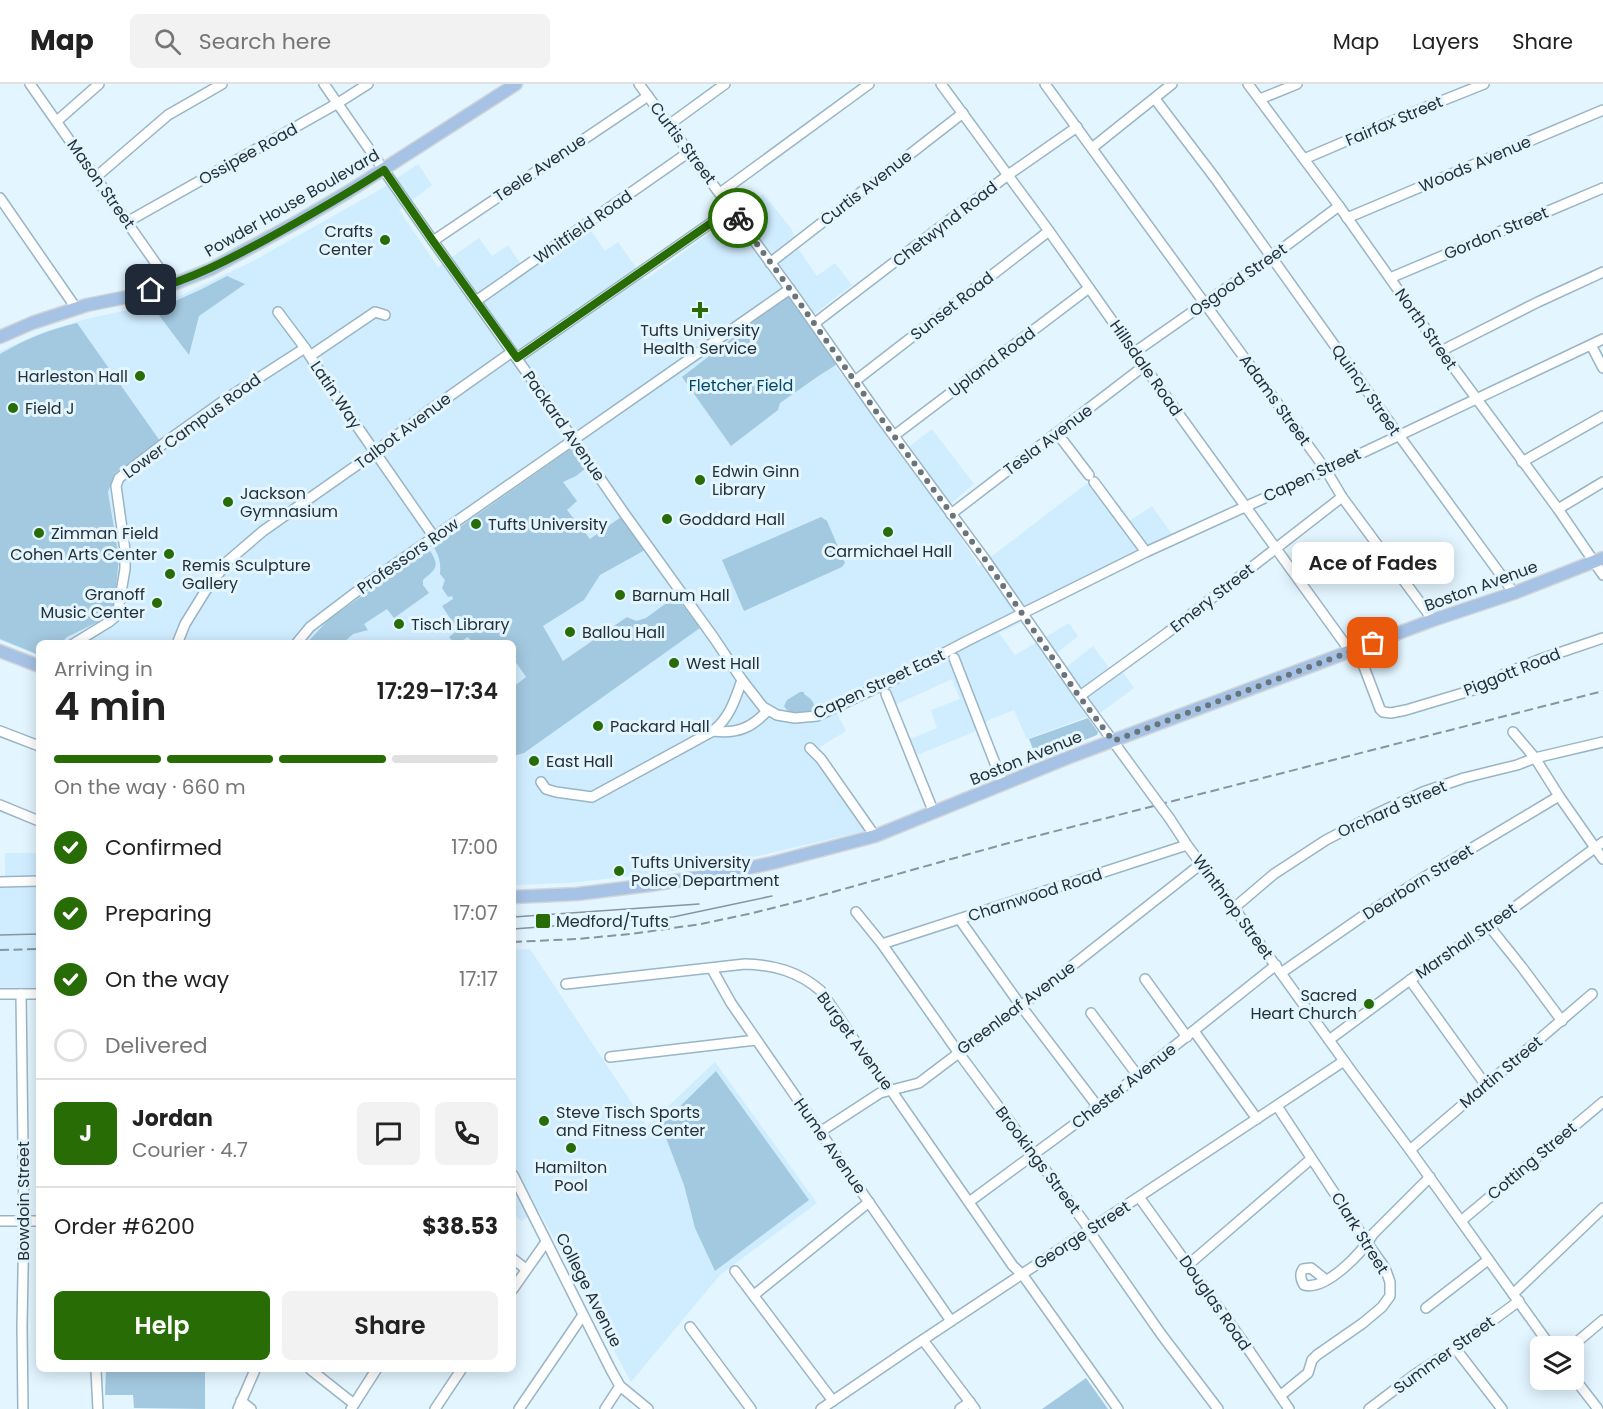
<!DOCTYPE html>
<meta charset="utf-8">
<style>
:root{--surface:#fff;--page:#f2f2f2;--text:#222;--muted:#767676;--line:#e0e0e0;--accent:#276c04}
body{margin:0;font-family:Poppins,sans-serif;background:var(--page);color:var(--text);height:100vh;display:flex;flex-direction:column;font-size:22px;white-space:nowrap}
*{box-sizing:border-box;margin:0}
p{font-size:20px;color:var(--muted)}
.icon{flex:none;width:33px;height:33px;fill:none;stroke:currentColor;stroke-width:2;stroke-linecap:round;stroke-linejoin:round}
.map{position:relative;flex:1;overflow:hidden}
.drawer{position:absolute;left:36px;top:556px;width:480px;height:732px;display:flex;flex-direction:column;background:var(--surface);border-radius:9px;box-shadow:0 3px 15px #0003}
.drawer>*{flex:none}
.controls{position:absolute;left:1530px;top:1252px;display:grid;gap:12px}
.controls a{display:grid;place-items:center;width:54px;height:54px;border-radius:9px;background:var(--surface);box-shadow:0 3px 15px #0003;font-size:30px}
.pin{position:absolute;display:grid;place-items:center;width:51px;height:51px;color:#fff;margin:-26px;border-radius:12px;box-shadow:0 3px 9px #0006}
.courier{position:absolute;display:grid;place-items:center;width:60px;height:60px;margin:-30px;border:4px solid #276c04;border-radius:50%;background:#fff;color:#222;box-shadow:0 2px 8px #0007}
.bubble{position:absolute;height:42px;border-radius:9px;background:var(--surface);box-shadow:0 3px 15px #0003;font-size:20px;font-weight:600;line-height:42px;text-align:center}
.overview em{font-style:normal;font-weight:600}
.overview div{display:flex;flex-direction:column-reverse}
.overview{display:flex;align-items:center;justify-content:space-between;height:102px;padding:0 18px}
h1{font-size:39px;font-weight:600;line-height:45px}
.bar{display:grid;grid-template-columns:repeat(4,1fr);gap:9px 6px;align-content:center;height:72px;padding:0 18px}
.bar i{height:8px;border-radius:4px;background:var(--line)}
.bar .selected{background:var(--accent)}
.bar p{grid-column:span 4}
.line{display:flex;align-items:center;gap:15px;padding:0 18px;border-top:2px solid var(--line)}
.line div{flex:1}
.round{display:grid;place-items:center;flex:none;width:63px;height:63px;border-radius:9px;background:var(--page)}
ol{padding:0 18px;list-style:none}
li{display:flex;align-items:center;gap:18px;height:66px}
li p{margin-inline-start:auto}
li .icon{padding:6px;border-radius:50%;background:var(--accent);color:#fff;stroke-width:4}
li:last-child{color:var(--muted)}
li i{width:33px;height:33px;border:3px solid var(--line);border-radius:50%}
.primary-button{display:flex;gap:12px;margin-top:auto;padding:12px 18px}
.primary-button a{flex:1;height:69px;border-radius:9px;background:var(--accent);color:#fff;font-size:24px;font-weight:600;line-height:69px;text-align:center}
.primary-button a+a{background:var(--page);color:var(--text)}
header{display:flex;align-items:center;gap:36px;box-sizing:border-box;height:84px;padding:0 30px;background:var(--surface);border-bottom:2px solid var(--line)}
header strong{font-size:28px}
nav{display:flex;gap:33px;margin-inline-start:auto;font-size:21px}
.search{width:420px;height:54px;background:var(--page);display:flex;align-items:center;gap:15px;box-sizing:border-box;padding:0 21px;border-radius:9px;color:var(--muted);font-size:22px}
.map>svg:first-child{display:block}
</style>
<header>
<strong>Map</strong>
<div class="search"><svg class="icon" aria-label="search" viewBox="0 0 24 24"><circle cx="10" cy="10" r="6"/><path d="M15 15l6 6"/></svg>Search here</div>
<nav><a>Map</a><a>Layers</a><a>Share</a></nav>
</header>
<div class="map">
<svg width="1603" height="1325" viewBox="0 0 1603 1325">
<rect width="100%" height="100%" fill="#e3f5ff"/>
<g fill="#d0edff">
<path d="M418 80 432 101 399 126 438 183 479 154 492 172 508 161 527 189 590 145 605 167 618 158 645 196 763 110 791 144 799 166 817 192 835 179 852 201 804 238 832 278 902 368 932 345 974 400 943 426 979 482 1090 397 1123 441 1152 422 1173 452 1018 531 1022 538 999 549 1015 571 1069 539 1078 552 1047 577 1056 591 1093 562 1115 592 1122 587 1134 604 1103 627 1027 655 1014 626 989 636 974 648 917 671 910 655 937 644 931 626 960 615 952 595 895 621 884 595 832 620 846 647 820 663 814 670 869 746 736 777 689 785 570 799 513 801V560H39V572L0 556V267L43 248 86 235 138 224 182 211 255 176 381 105Z"/>
<path d="M5 769H39V907H0V802H5Z"/>
<path d="M530 865 647 1042 715 978 817 1119 720 1191 631 1298 539 1127 521 1137 513 1130V866Z"/>
</g>
<g fill="#a3c9e0">
<path d="M227 192 245 200 199 232 189 271 155 226 202 205Z"/>
<path d="M792 208 842 277 817 293 780 319 778 326 731 362 682 293Z"/>
<path d="M77 239 160 357 115 389 108 408 119 474 114 523 106 534 67 553 61 559 39 560V571L0 555V270C24 256 50 245 77 239Z"/>
<path d="M572 364 586 384 576 392 563 398 577 417 567 426 590 455 621 433 645 466 600 491 584 516 543 542 563 577 627 533 636 537 646 534 676 512 700 544 524 669 513 672V603L526 593 513 574V560L503 559 501 556 496 559H473L468 553 458 559H454L449 553 458 546 442 522 453 515 452 512 448 513 442 504 445 496 440 490C441 478 439 472 433 462Z"/>
<path d="M821 433 827 437 845 479 842 483 744 527 722 476Z"/>
<path d="M429 465C440 482 437 484 423 496V501L429 509 394 534 387 525 364 540 368 546 353 550 343 559H307L328 536Z"/>
<path d="M800 608H804V610C811 615 814 617 815 625 806 633 790 633 784 622L787 616Z"/>
<path d="M1088 634 1098 648 1097 651 1037 675 1029 655Z"/>
<path d="M716 987 809 1116 715 1187 695 1144 684 1101 661 1041Z"/>
<path d="M106 1286H205V1325L134 1324 133 1311H105Z"/>
<path d="M1086 1294 1108 1325H1042Z"/>
</g>
<g fill="none" stroke-linecap="round" stroke-linejoin="round">
<defs>
<g id="minor">
<path d="M30 0 171 201"/>
<path d="M324 0 433 157 537 303 624 429 714 554 742 596 763 623 777 631 795 634 817 632 891 597 967 557 1146 468 1326 386 1603 255"/>
<path d="M639 0 792 208 880 333 984 474 1080 612 1153 712"/>
<path d="M941 0 1049 147 1144 282 1345 560 1361 575 1380 625 1383 628 1391 629 1406 626 1483 603 1504 590 1538 576 1603 554"/>
<path d="M1045 0 1326 386 1342 413 1433 536"/>
<path d="M1248 0 1339 122 1437 261 1558 425 1603 491"/>
<path d="M1155 15 1215 94 1395 346 1514 509"/>
<path d="M1260 15 1297 0"/>
<path d="M57 37 99 0"/>
<path d="M670 40 725 0"/>
<path d="M1092 64 1172 0"/>
<path d="M1304 75 1409 30 1484 0"/>
<path d="M96 93 168 31 222 0"/>
<path d="M720 109 869 0"/>
<path d="M0 114 76 224"/>
<path d="M1347 134 1603 26"/>
<path d="M127 138 338 19 368 0"/>
<path d="M433 157 648 12"/>
<path d="M770 179 963 29"/>
<path d="M1390 194 1603 104"/>
<path d="M476 217 689 68"/>
<path d="M278 228 305 264 327 299 434 453"/>
<path d="M815 239 1008 91 1077 43"/>
<path d="M1591 261 1603 284"/>
<path d="M1441 267 1538 218 1603 188"/>
<path d="M1135 268 1271 173 1339 122"/>
<path d="M310 272 375 228 385 231"/>
<path d="M517 274 731 125"/>
<path d="M855 297 1049 147"/>
<path d="M1057 349 1089 391"/>
<path d="M895 351 1089 204"/>
<path d="M1522 378 1603 332"/>
<path d="M1094 398 1146 468"/>
<path d="M1558 425 1603 398"/>
<path d="M951 430 1144 282"/>
<path d="M73 560 109 538 115 533 118 526 125 485V466L116 402 119 394 167 357 229 313 305 264"/>
<path d="M177 560 185 540 206 506 228 477 263 447 367 374 430 326 512 268"/>
<path d="M296 560 310 543 368 499 790 205"/>
<path d="M954 574 1003 700"/>
<path d="M886 610 934 729"/>
<path d="M1080 612 1167 549 1342 413"/>
<path d="M0 647 39 662"/>
<path d="M713 647C737 650 752 644 768 626"/>
<path d="M1513 648 1535 674 1559 712 1603 775"/>
<path d="M810 664 821 675 875 752"/>
<path d="M541 698 546 705 556 708 592 713 713 647C730 633 735 616 742 596"/>
<path d="M0 721 39 737"/>
<path d="M1170 735 1187 761 1234 824 1352 988 1410 1066 1551 1263"/>
<path d="M0 798 39 797"/>
<path d="M1234 824 1274 790 1326 756 1374 731 1423 708 1464 694 1517 681 1535 674 1603 658"/>
<path d="M856 828 882 860 958 968 1090 1146 1094 1154 1161 1250 1218 1325"/>
<path d="M960 836 1021 922 1098 1023"/>
<path d="M1489 842 1521 882 1562 937"/>
<path d="M882 860 1187 761"/>
<path d="M712 885 731 919 951 1237"/>
<path d="M1281 889 1363 832 1442 782 1559 712"/>
<path d="M1145 895 1187 953"/>
<path d="M1410 896 1485 1000"/>
<path d="M566 900 745 880C774 881 798 887 821 907L876 988 891 1006 1013 1182 1022 1190 1118 1325"/>
<path d="M0 910H39"/>
<path d="M21 910 24 1137 22 1242 23 1325"/>
<path d="M1091 929 1138 992"/>
<path d="M1194 947 1257 1035"/>
<path d="M1329 956 1410 896 1489 842 1603 758"/>
<path d="M610 973 756 956"/>
<path d="M1277 1022 1368 1160 1385 1184 1390 1198V1212L1382 1223 1363 1239 1317 1271 1312 1276 1308 1289 1280 1312"/>
<path d="M820 1048 880 1009 919 999 1021 922 1201 780"/>
<path d="M1410 1066 1592 910"/>
<path d="M513 1091 611 1286 620 1302 648 1325"/>
<path d="M1139 1113 1244 1259 1289 1325"/>
<path d="M969 1118 1098 1023 1276 881"/>
<path d="M0 1137H39"/>
<path d="M1461 1137 1603 1018"/>
<path d="M513 1175 526 1185"/>
<path d="M1188 1181 1311 1075"/>
<path d="M735 1187 833 1317"/>
<path d="M1326 1196 1311 1184 1303 1185C1299 1191 1301 1196 1304 1201 1326 1207 1363 1168 1373 1150L1430 1093"/>
<path d="M513 1205 546 1158"/>
<path d="M1513 1210 1603 1124"/>
<path d="M754 1211 869 1118"/>
<path d="M1426 1224 1488 1176"/>
<path d="M690 1243 751 1325"/>
<path d="M923 1256 975 1325"/>
<path d="M1571 1263 1603 1236"/>
<path d="M1455 1264 1502 1325"/>
<path d="M96 1286 98 1325"/>
<path d="M311 1286 354 1320"/>
<path d="M1574 1294 1598 1325"/>
<path d="M241 1317 251 1325"/>
<path d="M238 1325 255 1286"/>
<path d="M351 1325 376 1286"/>
<path d="M435 1325 461 1286"/>
<path d="M519 1325 583 1231"/>
<path d="M605 1325 620 1302"/>
<path d="M821 1325 912 1263 1344 977"/>
<path d="M960 1325 970 1318"/>
<path d="M1369 1325 1414 1291 1455 1264 1519 1217"/>
</g>
<g id="major">
<path d="M0 253 32 239 87 221 132 212 171 201 211 185 297 138 348 108 516 0"/>
<path d="M0 567 39 582"/>
<path d="M513 813 577 810 650 801 725 789 772 779 875 752 1067 674 1433 536 1514 509 1603 474"/>
</g>
</defs>
<use href="#minor" stroke="#99b5c5" stroke-width="12"/>
<use href="#major" stroke="#d3d6d7" stroke-width="15"/>
<use href="#minor" stroke="#fff" stroke-width="9"/>
<use href="#major" stroke="#a6c2e5" stroke-width="12"/>
<g stroke="#86959e" stroke-width="1.5">
<path d="M513 833 699 820"/>
<path d="M513 845 673 833 772 812"/>
<path d="M0 851 39 850"/>
</g>
<g stroke="#86959e" stroke-width="2" stroke-dasharray="9 4.5" stroke-linecap="butt">
<path d="M513 858 577 855 631 850 701 840 753 829 808 815 1005 760 1603 607"/>
<path d="M0 866 39 865"/>
</g>
<defs>
<path id="minor-bridge" d="M1153 712 1170 735"/>
</defs>
<use href="#minor-bridge" stroke="#99b5c5" stroke-width="12" stroke-linecap="butt"/>
<use href="#minor-bridge" stroke="#fff" stroke-width="9"/>
</g>
<g fill="none" stroke-linecap="round" stroke-linejoin="round">
<path stroke="#68757d" stroke-width="6" stroke-dasharray="0 10.8" d="M738 134 792 208 880 333 984 474 1076 608 1113 657 1373 559"/>
<path stroke="#276c04" stroke-width="8" d="M151 206C192 195 228 176 265 156 305 134 345 111 384 86L433 157 517 274 731 125 738 134"/>
</g>
<g fill="#276c04" stroke="#e3f5ff" stroke-width="2">
<circle cx="385" cy="156" r="6"/>
<path d="M697 217h6v6h6v6h-6v6h-6v-6h-6v-6h6z"/>
<circle cx="140" cy="292" r="6"/>
<circle cx="13" cy="324" r="6"/>
<circle cx="700" cy="396" r="6"/>
<circle cx="228" cy="418" r="6"/>
<circle cx="667" cy="435" r="6"/>
<circle cx="476" cy="440" r="6"/>
<circle cx="888" cy="448" r="6"/>
<circle cx="39" cy="449" r="6"/>
<circle cx="169" cy="470" r="6"/>
<circle cx="170" cy="490" r="6"/>
<circle cx="620" cy="511" r="6"/>
<circle cx="157" cy="519" r="6"/>
<circle cx="399" cy="540" r="6"/>
<circle cx="570" cy="548" r="6"/>
<circle cx="674" cy="579" r="6"/>
<circle cx="598" cy="642" r="6"/>
<circle cx="534" cy="677" r="6"/>
<circle cx="619" cy="787" r="6"/>
<rect x="535" y="829" width="16" height="16" rx="3"/>
<circle cx="1369" cy="920" r="6"/>
<circle cx="544" cy="1037" r="6"/>
<circle cx="571" cy="1064" r="6"/>
</g>
<g text-anchor="middle" dominant-baseline="central" stroke-width="6" stroke-linejoin="round" paint-order="stroke">
<g font-size="16" fill="#253037" stroke="#e3f5ff">
<text transform="translate(1394 37) rotate(-23)">Fairfax Street</text>
<text transform="translate(683 59) rotate(53)">Curtis Street</text>
<text transform="translate(248 70) rotate(-29)">Ossipee Road</text>
<text transform="translate(1475 80) rotate(-23)">Woods Avenue</text>
<text transform="translate(540 84) rotate(-34)">Teele Avenue</text>
<text transform="translate(101 100) rotate(55)">Mason Street</text>
<text transform="translate(866 104) rotate(-38)">Curtis Avenue</text>
<text transform="translate(292 119) rotate(-30)">Powder House Boulevard</text>
<text transform="translate(945 140) rotate(-38)">Chetwynd Road</text>
<text transform="translate(583 143) rotate(-35)">Whitfield Road</text>
<text transform="translate(1496 149) rotate(-23)">Gordon Street</text>
<text transform="translate(1238 196) rotate(-35)">Osgood Street</text>
<text transform="translate(952 222) rotate(-38)">Sunset Road</text>
<text transform="translate(1426 245) rotate(55)">North Street</text>
<text transform="translate(992 278) rotate(-37)">Upland Road</text>
<text transform="translate(1146 284) rotate(55)">Hillsdale Road</text>
<text transform="translate(1366 306) rotate(55)">Quincy Street</text>
<text transform="translate(336 311) rotate(56)">Latin Way</text>
<text transform="translate(1275 316) rotate(54)">Adams Street</text>
<text transform="translate(192 342) rotate(-36)">Lower Campus Road</text>
<text transform="translate(564 342) rotate(55)">Packard Avenue</text>
<text transform="translate(403 347) rotate(-37)">Talbot Avenue</text>
<text transform="translate(1048 356) rotate(-37)">Tesla Avenue</text>
<text transform="translate(1312 391) rotate(-25)">Capen Street</text>
<text transform="translate(408 472) rotate(-35)">Professors Row</text>
<text transform="translate(1481 502) rotate(-20)">Boston Avenue</text>
<text transform="translate(1212 514) rotate(-38)">Emery Street</text>
<text transform="translate(1512 588) rotate(-22)">Piggott Road</text>
<text transform="translate(879 600) rotate(-25)">Capen Street East</text>
<text transform="translate(1026 674) rotate(-22)">Boston Avenue</text>
<text transform="translate(1392 725) rotate(-24)">Orchard Street</text>
<text transform="translate(1418 798) rotate(-32)">Dearborn Street</text>
<text transform="translate(1035 811) rotate(-18)">Charnwood Road</text>
<text transform="translate(1233 823) rotate(54)">Winthrop Street</text>
<text transform="translate(1466 857) rotate(-35)">Marshall Street</text>
<text transform="translate(1016 924) rotate(-37)">Greenleaf Avenue</text>
<text transform="translate(855 957) rotate(54)">Burget Avenue</text>
<text transform="translate(1501 988) rotate(-40)">Martin Street</text>
<text transform="translate(1124 1002) rotate(-38)">Chester Avenue</text>
<text transform="translate(830 1062) rotate(55)">Hume Avenue</text>
<text transform="translate(1038 1076) rotate(53)">Brookings Street</text>
<text transform="translate(1532 1077) rotate(-40)">Cotting Street</text>
<text transform="translate(23 1117) rotate(-90)">Bowdoin Street</text>
<text transform="translate(1360 1149) rotate(58)">Clark Street</text>
<text transform="translate(1082 1151) rotate(-33)">George Street</text>
<text transform="translate(589 1206) rotate(63)">College Avenue</text>
<text transform="translate(1215 1219) rotate(55)">Douglas Road</text>
<text transform="translate(1444 1271) rotate(-36)">Summer Street</text>
</g>
<g font-size="16" fill="#253037" stroke="#e3f5ff" text-anchor="start">
<text x="373" y="147" text-anchor="end">Crafts<tspan x="373" dy="18">Center</tspan></text>
<text x="700" y="246" text-anchor="middle">Tufts University<tspan x="700" dy="18">Health Service</tspan></text>
<text x="128" y="292" text-anchor="end">Harleston Hall</text>
<text x="25" y="324">Field J</text>
<text x="712" y="387">Edwin Ginn<tspan x="712" dy="18">Library</tspan></text>
<text x="240" y="409">Jackson<tspan x="240" dy="18">Gymnasium</tspan></text>
<text x="679" y="435">Goddard Hall</text>
<text x="488" y="440">Tufts University</text>
<text x="51" y="449">Zimman Field</text>
<text x="888" y="467" text-anchor="middle">Carmichael Hall</text>
<text x="157" y="470" text-anchor="end">Cohen Arts Center</text>
<text x="182" y="481">Remis Sculpture<tspan x="182" dy="18">Gallery</tspan></text>
<text x="145" y="510" text-anchor="end">Granoff<tspan x="145" dy="18">Music Center</tspan></text>
<text x="632" y="511">Barnum Hall</text>
<text x="411" y="540">Tisch Library</text>
<text x="582" y="548">Ballou Hall</text>
<text x="686" y="579">West Hall</text>
<text x="610" y="642">Packard Hall</text>
<text x="546" y="677">East Hall</text>
<text x="631" y="778">Tufts University<tspan x="631" dy="18">Police Department</tspan></text>
<text x="556" y="837">Medford/Tufts</text>
<text x="1357" y="911" text-anchor="end">Sacred<tspan x="1357" dy="18">Heart Church</tspan></text>
<text x="556" y="1028">Steve Tisch Sports<tspan x="556" dy="18">and Fitness Center</tspan></text>
<text x="571" y="1083" text-anchor="middle">Hamilton<tspan x="571" dy="18">Pool</tspan></text>
</g>
<g font-size="16" fill="#004a69" stroke="#e3f5ff">
<text x="741" y="301">Fletcher Field</text>
</g>
</g>
</svg>
<div class="controls">
<a><svg class="icon" aria-label="layers" viewBox="0 0 24 24"><path d="M12 4l9 5-9 5-9-5zM3 14l9 5 9-5"/></svg></a>
</div>
<div class="pin" style="left:1373px;top:559px;background:#ea580c"><svg class="icon" aria-label="bag" viewBox="0 0 24 24"><path d="M5 8h14l-1 12H6zM9 8a3 3 0 0 1 6 0"/></svg></div>
<div class="pin" style="left:151px;top:206px;background:#1f2937"><svg class="icon" aria-label="home" viewBox="0 0 24 24"><path d="M3 11l9-7 9 7M6 9v11h12V9"/></svg></div>
<div class="courier" style="left:738px;top:134px"><svg class="icon" aria-label="bike" viewBox="0 0 24 24"><circle cx="6" cy="16" r="4"/><circle cx="18" cy="16" r="4"/><path d="M6 16l4-8h5l3 8M10 8l3 8H6M13 5h3"/></svg></div>
<div class="bubble" style="left:1292px;top:458px;width:162px">Ace of Fades</div>
<section class="drawer">
<div class="overview"><div><h1>4 min</h1><p>Arriving in</p></div><em>17:29–17:34</em></div>
<div class="bar"><i class="selected"></i><i class="selected"></i><i class="selected"></i><i></i><p>On the way · 660 m</p></div>
<ol>
<li><svg class="icon" aria-label="check" viewBox="0 0 24 24"><path d="M5 12l5 5 9-10"/></svg>Confirmed<p>17:00</p></li>
<li><svg class="icon" aria-label="check" viewBox="0 0 24 24"><path d="M5 12l5 5 9-10"/></svg>Preparing<p>17:07</p></li>
<li><svg class="icon" aria-label="check" viewBox="0 0 24 24"><path d="M5 12l5 5 9-10"/></svg>On the way<p>17:17</p></li>
<li><i></i>Delivered</li>
</ol>
<div class="line" style="height:108px"><b class="round" style="background:var(--accent);color:#fff">J</b><div><b>Jordan</b><p>Courier · 4.7</p></div><a class="round"><svg class="icon" aria-label="chat" viewBox="0 0 24 24"><path d="M4 5h16v11H9l-5 4z"/></svg></a><a class="round"><svg class="icon" aria-label="phone" viewBox="0 0 24 24"><path d="M5 4h4l2 5-3 2q2 4 5 5l2-3 5 2v4C11 20 4 13 5 4z"/></svg></a></div>
<div class="line" style="height:78px"><div>Order #6200</div><b>$38.53</b></div>
<div class="primary-button"><a>Help</a><a>Share</a></div>
</section>
</div>
